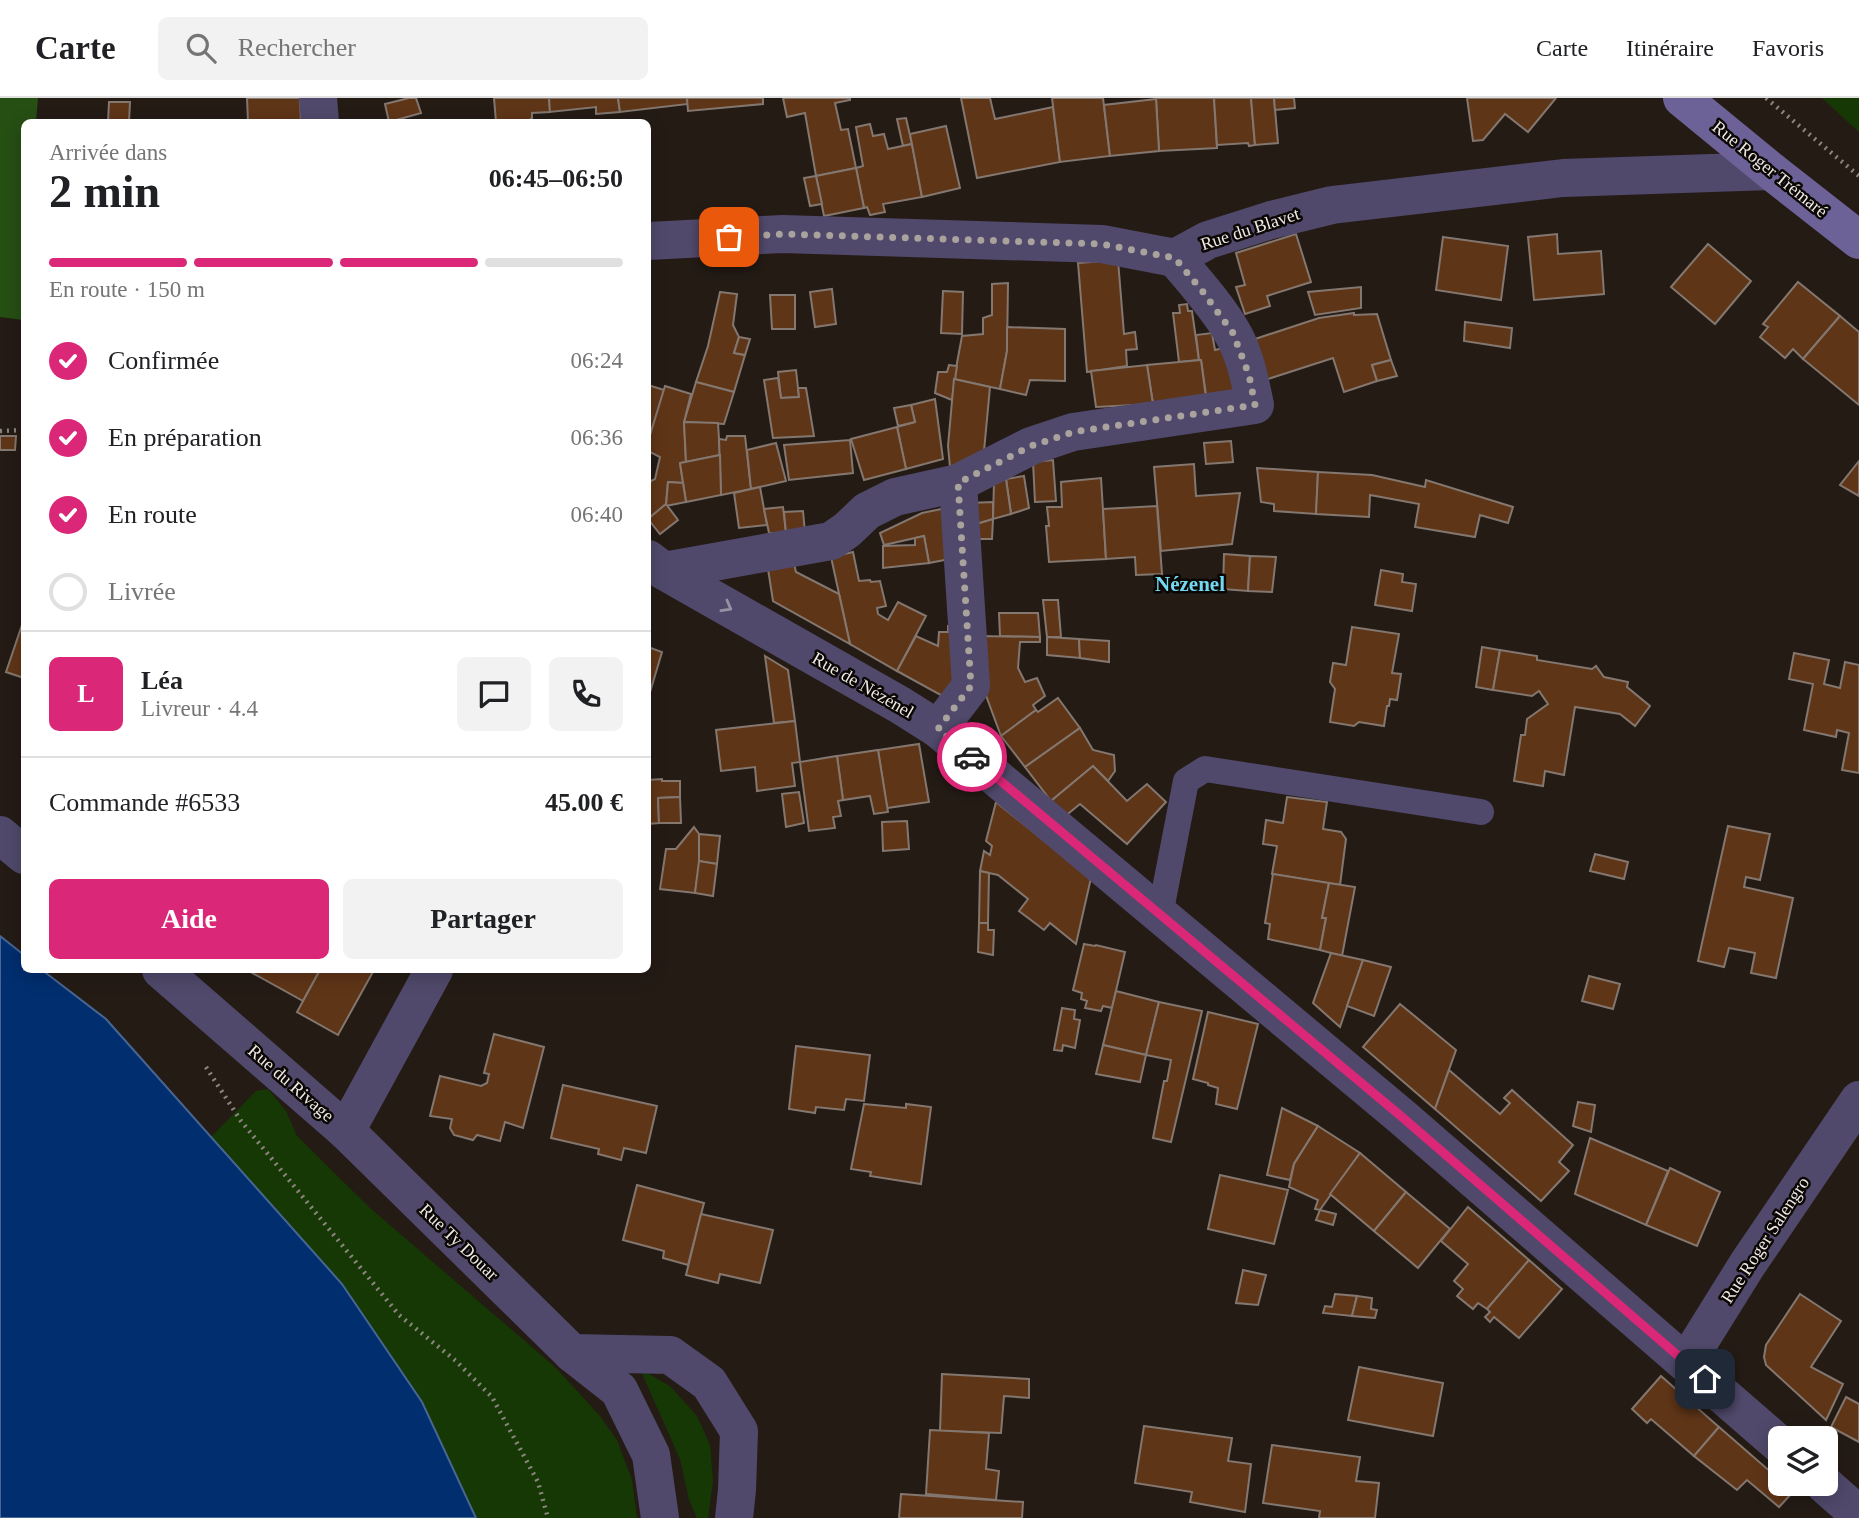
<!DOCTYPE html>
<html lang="fr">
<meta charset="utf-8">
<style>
:root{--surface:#fff;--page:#f2f2f2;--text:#202124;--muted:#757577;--line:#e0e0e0;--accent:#db2777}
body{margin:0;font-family:Georgia,serif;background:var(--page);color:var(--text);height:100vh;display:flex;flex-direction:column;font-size:26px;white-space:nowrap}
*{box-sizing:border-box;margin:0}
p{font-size:23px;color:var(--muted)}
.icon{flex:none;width:38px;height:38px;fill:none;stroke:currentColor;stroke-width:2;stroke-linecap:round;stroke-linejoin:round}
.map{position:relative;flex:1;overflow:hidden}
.details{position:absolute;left:21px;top:21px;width:630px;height:854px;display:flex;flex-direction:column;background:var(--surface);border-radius:10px;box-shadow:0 4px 18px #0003}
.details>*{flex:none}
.controls{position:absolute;left:1768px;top:1328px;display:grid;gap:14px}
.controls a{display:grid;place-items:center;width:70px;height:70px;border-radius:10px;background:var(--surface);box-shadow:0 4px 18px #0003;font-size:35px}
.pin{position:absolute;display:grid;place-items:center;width:60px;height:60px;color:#fff;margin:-30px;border-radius:14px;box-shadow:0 4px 10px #0006}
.courier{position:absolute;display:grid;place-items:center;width:70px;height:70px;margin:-35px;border:5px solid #db2777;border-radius:50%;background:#fff;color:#222;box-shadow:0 2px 9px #0007}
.summary em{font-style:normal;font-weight:700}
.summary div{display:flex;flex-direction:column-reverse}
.summary{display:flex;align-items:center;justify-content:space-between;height:119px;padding:0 28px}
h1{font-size:46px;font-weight:700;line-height:52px}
.bar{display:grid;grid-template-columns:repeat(4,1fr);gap:10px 7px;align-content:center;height:84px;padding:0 28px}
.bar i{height:9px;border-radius:5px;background:var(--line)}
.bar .selected{background:var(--accent)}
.bar p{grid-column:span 4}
.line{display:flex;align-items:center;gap:18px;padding:0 28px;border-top:2px solid var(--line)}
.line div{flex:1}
.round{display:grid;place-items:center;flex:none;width:74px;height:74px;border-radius:10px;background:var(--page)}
ol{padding:0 28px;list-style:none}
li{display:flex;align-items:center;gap:21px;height:77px}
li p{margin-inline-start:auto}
li .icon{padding:7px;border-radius:50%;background:var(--accent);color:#fff;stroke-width:4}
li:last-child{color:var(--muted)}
li i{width:38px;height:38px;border:4px solid var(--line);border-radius:50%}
.button{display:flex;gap:14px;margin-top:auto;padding:14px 28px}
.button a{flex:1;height:80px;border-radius:10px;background:var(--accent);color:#fff;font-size:28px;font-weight:700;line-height:80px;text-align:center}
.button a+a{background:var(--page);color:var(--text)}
header{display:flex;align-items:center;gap:42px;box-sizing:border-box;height:98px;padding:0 35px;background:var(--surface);border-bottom:2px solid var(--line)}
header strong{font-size:33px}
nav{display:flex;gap:38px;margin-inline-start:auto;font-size:24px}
.search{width:490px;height:63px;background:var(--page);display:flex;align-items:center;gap:18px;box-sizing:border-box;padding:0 24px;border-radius:10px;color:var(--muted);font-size:26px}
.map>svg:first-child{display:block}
</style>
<header>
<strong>Carte</strong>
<div class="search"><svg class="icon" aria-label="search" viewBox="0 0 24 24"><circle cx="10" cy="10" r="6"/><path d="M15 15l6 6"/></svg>Rechercher</div>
<nav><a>Carte</a><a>Itinéraire</a><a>Favoris</a></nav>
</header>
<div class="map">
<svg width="1859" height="1420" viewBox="0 0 1859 1420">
<rect width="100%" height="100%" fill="#241b15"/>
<g fill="#163805">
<path d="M1822 0H1859V34Z"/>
<path d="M0 838 24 857V872H42L106 921 211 1039 256 993 268 991 286 1013 297 1038 370 1110 555 1269 600 1318 617 1342 632 1382 637 1420H0Z"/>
<path d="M640 1271 670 1288 697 1318 710 1347 713 1383 708 1420H697L689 1402 680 1361Z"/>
</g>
<path fill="#264f14" d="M0 0H38L36 24H24V197L23 222 0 219Z"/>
<path fill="#002e6f" stroke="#486693" stroke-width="2" d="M0 838 24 857V872H42L106 921 342 1186 422 1304 476 1420H0Z"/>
<g fill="#5f3517" stroke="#83776f" stroke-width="2">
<path d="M247 0H300L301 24H248Z"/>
<path d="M409 0H416L421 15 389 24 385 6Z"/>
<path d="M494 0H549L550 14 532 15V20L528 24H496Z"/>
<path d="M549 0H618L620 14 596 16V9L550 14Z"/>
<path d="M618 0H687L688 6 620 14Z"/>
<path d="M687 0H763V6L688 13Z"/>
<path d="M783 0H850V2L835 5 841 32 848 31 856 70 816 78 805 15 787 19Z"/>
<path d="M961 0H990L995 21 1053 9 1060 64 977 80Z"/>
<path d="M1052 0H1103L1110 58 1060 64Z"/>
<path d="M1156 0H1214L1217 50 1159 53Z"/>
<path d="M1214 0H1251L1255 47 1249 48 1248 45 1217 47Z"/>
<path d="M1251 0H1274L1278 45 1255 47Z"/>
<path d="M1274 0H1294L1295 10 1275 12Z"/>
<path d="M1467 0H1556L1528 34 1505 16 1483 42 1473 43Z"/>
<path d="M1156 1 1159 53 1110 58 1104 7Z"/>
<path d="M109 4H130L129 24H108Z"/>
<path d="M906 20 912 46 903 48 897 21Z"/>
<path d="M870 26 873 38 884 36 888 51 912 46 922 99 883 106 885 114 870 117 867 109 864 110 856 70 863 68 856 29Z"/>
<path d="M946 28 960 90 922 99 910 36Z"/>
<path d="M856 70 864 110 824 118 816 78Z"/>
<path d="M816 78 822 106 810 108 804 80Z"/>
<path d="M1296 136 1311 184 1267 198 1270 208 1245 216 1236 189 1245 187 1236 155Z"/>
<path d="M1557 136 1558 156 1601 153 1604 196 1534 202 1528 139Z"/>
<path d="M1443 139 1508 148 1501 202 1436 192Z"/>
<path d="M1708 146 1751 183 1715 226 1671 189Z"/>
<path d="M1118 162 1124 236 1135 234 1137 251 1126 252 1127 268 1087 274 1078 165Z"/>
<path d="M1798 184 1840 218 1803 261 1793 251 1785 260 1760 239 1768 229 1763 226Z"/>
<path d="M1008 185 1007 253 1000 291 954 281 962 238 983 236V220L992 217V186Z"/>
<path d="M1361 189V210L1315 217 1308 194Z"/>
<path d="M832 191 836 226 815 229 810 194Z"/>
<path d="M943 193 963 194 962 236 941 235Z"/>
<path d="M720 194 737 196 733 227 739 239 734 255 745 257 734 294 696 284 708 248Z"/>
<path d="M770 197H795V231H772Z"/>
<path d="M1187 206 1188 213H1192L1199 262 1179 264 1173 215H1180L1179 207Z"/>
<path d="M1354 215V217L1377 216 1391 262 1372 267 1377 283 1344 294 1333 260 1262 283 1255 241 1319 220Z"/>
<path d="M1840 218 1859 234V307L1803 261Z"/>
<path d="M1465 224 1512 230 1510 250 1464 243Z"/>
<path d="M1007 229 1065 231V283L1030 282 1026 297 1000 291 1007 253Z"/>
<path d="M1212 235 1215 252 1228 249 1241 292 1206 297 1201 262H1199L1196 237Z"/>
<path d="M739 239 750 241 745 257 734 255Z"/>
<path d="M1201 262 1206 300 1153 306 1147 267Z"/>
<path d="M1391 262 1397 278 1377 283 1372 267Z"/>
<path d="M949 267 957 268 952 302 935 295 938 274H947Z"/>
<path d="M1147 267 1153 306 1096 309 1091 273Z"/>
<path d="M796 272 799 299 781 300 778 274Z"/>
<path d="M778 280 781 300 799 299 798 290H806L814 338 773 340 764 282Z"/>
<path d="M954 281 990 289 984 353 950 369 948 348Z"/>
<path d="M696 284 734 294 724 326 684 324Z"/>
<path d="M648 287 664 292 648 344Z"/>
<path d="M665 288 691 296 684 324 686 364 680 365 683 385 668 384 666 406 648 421V388L651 383 655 381 660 359 648 353V344Z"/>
<path d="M935 301 943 361 906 371 897 329 915 324 911 307Z"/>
<path d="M911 307 915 324 898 328 894 310Z"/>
<path d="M684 324 718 325 720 357 686 364Z"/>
<path d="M897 329 906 371 864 382 851 341Z"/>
<path d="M0 338H16L15 352H0Z"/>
<path d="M727 338H745L751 391 721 397 719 341 726 342Z"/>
<path d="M850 342 853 375 789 382 784 347Z"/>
<path d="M1231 343 1233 364 1206 366 1204 345Z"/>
<path d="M776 345 786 383 751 391 747 352Z"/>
<path d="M720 357 721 397 686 404 680 365Z"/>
<path d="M1053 362 1056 403 1035 404 1033 364Z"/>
<path d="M1859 363V398L1840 387Z"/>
<path d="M1194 366 1196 398 1240 395 1232 446 1161 453 1154 369Z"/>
<path d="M1257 370 1318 374 1316 416 1274 413V406L1261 404Z"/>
<path d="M1318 374 1372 377 1425 389 1426 382 1513 409 1508 425 1480 417 1475 439 1415 429 1419 406 1370 397 1369 419 1316 416Z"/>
<path d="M1024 378 1029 410 1011 416 1006 381Z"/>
<path d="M1101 380 1106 461 1049 464 1046 428H1049L1047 409H1062L1061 384Z"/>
<path d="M1006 381 1011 416 993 421 994 383Z"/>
<path d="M668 384 683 385 686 404 666 408Z"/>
<path d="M760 389 767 427 739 430 734 395Z"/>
<path d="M993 404V421L970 428V405Z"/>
<path d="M666 406 678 422 660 436 648 421Z"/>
<path d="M1157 408 1162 476 1136 477 1135 459 1106 461 1103 411Z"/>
<path d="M783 409 786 435H769L764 411Z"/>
<path d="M951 409 960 459 929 465 924 438 884 447 880 435 922 415Z"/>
<path d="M803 413 805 435H786L784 414Z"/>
<path d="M993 421 992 441H970V428Z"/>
<path d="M924 438 929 465 883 470V448L915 447V440Z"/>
<path d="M853 454 859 483 870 482 871 484 880 483 886 508 877 510 878 516 888 522 898 504 926 518 897 573 850 546 831 459Z"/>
<path d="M1224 456 1250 458 1248 493 1223 491Z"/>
<path d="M1250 458 1276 459 1272 494 1248 493Z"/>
<path d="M794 466 796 474 839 496 850 546 773 503 768 471Z"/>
<path d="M1381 472 1403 476 1402 484 1416 486 1412 513 1375 507Z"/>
<path d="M1043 502H1058L1061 539H1047Z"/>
<path d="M999 515H1038L1040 539 1000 538Z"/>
<path d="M23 524H24V580L6 574Z"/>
<path d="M948 527 961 572 946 600 897 573 916 538 938 548 939 534H948Z"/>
<path d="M1352 529 1399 536 1392 575 1401 576 1397 602 1390 601 1389 608H1387L1384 628 1359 624 1354 628 1330 624 1335 591 1330 584 1333 565 1346 567Z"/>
<path d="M980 538 1040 539V544H1020L1018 570 1025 584 1037 580 1045 598 1033 607 1036 612 1001 638 981 584Z"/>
<path d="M1047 539 1079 541 1080 560 1047 557Z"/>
<path d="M1079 541 1109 543V564L1080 560Z"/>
<path d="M648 549 662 554 648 601Z"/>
<path d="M1482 549 1500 552 1493 592 1476 589Z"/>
<path d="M1500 552 1537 558V562L1592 571 1596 568 1604 579 1628 584 1627 589 1650 608 1635 628 1620 616 1575 609 1564 677 1545 673 1543 688 1514 683 1521 637H1525L1527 621 1548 606 1539 593 1532 598 1493 592Z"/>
<path d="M1794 555 1829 562 1824 586 1840 590 1845 564 1859 567V675L1842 672 1849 635 1837 632 1836 639 1804 632 1813 586 1789 581Z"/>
<path d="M765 558 788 572 795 623 774 625Z"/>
<path d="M1058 600 1080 630 1025 669 1001 638 1036 612 1038 614Z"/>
<path d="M795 623 800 664 792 665 795 688 757 693 755 669 721 673 716 632Z"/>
<path d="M1080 630 1093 652 1114 657 1115 673 1108 683 1093 668 1051 703 1025 669Z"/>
<path d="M919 646 929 704 887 710 878 652Z"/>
<path d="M878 652 888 714 874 716 870 698 843 702 837 658Z"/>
<path d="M837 658 843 702 838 703 841 718 833 719 835 730 809 733 800 664Z"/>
<path d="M1093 668 1127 703 1147 686 1166 704 1127 746 1080 706 1064 719 1051 703Z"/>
<path d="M662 681V683H680V699L658 700 659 725 648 726V682Z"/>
<path d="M799 694 804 725 786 729 782 696Z"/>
<path d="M680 699 681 725H659L658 700Z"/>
<path d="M1287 699 1327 704 1323 731 1341 734 1346 741 1340 787 1272 776 1277 748 1263 746 1266 722 1283 725Z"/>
<path d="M996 704 1091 780 1076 846 1050 825 1044 832 1019 813 1028 801 998 777 980 773 984 753 990 757 992 748 986 743Z"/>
<path d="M907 723 909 751 883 753 882 724Z"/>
<path d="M1728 728 1770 736 1760 782 1746 779 1744 789 1793 800 1776 880 1751 875 1755 855 1729 850 1724 869 1698 863Z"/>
<path d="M694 729 699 736V768L695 795 660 791 666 751H676Z"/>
<path d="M699 736 720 738 717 766 699 763Z"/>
<path d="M1595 756 1628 764 1624 781 1590 773Z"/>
<path d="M699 763 717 766 713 798 695 795Z"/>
<path d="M980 773 989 775 988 825H979Z"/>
<path d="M1273 776 1329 785 1322 820H1326L1320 852 1268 841 1270 826 1265 825Z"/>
<path d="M1329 785 1355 789 1342 858 1320 852 1326 820H1322Z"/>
<path d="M979 825H988V832H994L993 857 978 854Z"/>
<path d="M1084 846 1095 848 1096 847 1125 854 1112 910 1103 908 1101 913 1085 910 1087 903 1081 901 1082 895 1073 892Z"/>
<path d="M1331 855 1363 862 1340 929 1313 905Z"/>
<path d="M1363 862 1391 869 1374 918 1347 908Z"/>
<path d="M247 872H320L303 903Z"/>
<path d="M320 872H374L338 937 297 914Z"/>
<path d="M1589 878 1620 886 1613 911 1582 903Z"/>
<path d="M1116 893 1159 904 1146 957 1103 947Z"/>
<path d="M1159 904 1202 913 1171 1044 1153 1040 1164 983H1167L1171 962 1146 957Z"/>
<path d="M1400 906 1456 952 1435 1011 1363 949Z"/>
<path d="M1062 910 1075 912 1074 921 1080 922 1075 950 1063 947 1062 953 1054 952Z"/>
<path d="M1208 914 1258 926 1237 1011 1216 1006 1218 990 1208 987V985L1193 981Z"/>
<path d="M494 936 544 949 523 1030 505 1024 500 1043 477 1037 473 1042 454 1037 450 1030 452 1021 430 1018 440 978 481 988 487 985 489 976 484 975Z"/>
<path d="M1103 947 1146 957 1140 984 1096 976Z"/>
<path d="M796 948 870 957 864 1003 846 1001 844 1012 816 1009 815 1015 789 1011Z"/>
<path d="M1449 972 1500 1016 1510 1005 1504 1000 1512 992 1573 1047 1559 1064 1569 1073 1541 1103 1435 1011Z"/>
<path d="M563 987 657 1008 646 1055 624 1050 621 1062 598 1056 599 1051 551 1040Z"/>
<path d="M1578 1004 1595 1007 1591 1034 1573 1028Z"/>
<path d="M864 1006 906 1010V1006L931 1009 921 1086 870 1078 871 1074 851 1071Z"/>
<path d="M1282 1010 1318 1028 1294 1066 1290 1082 1267 1077Z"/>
<path d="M1318 1028 1360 1055 1320 1112 1315 1111 1318 1102 1289 1089 1294 1066Z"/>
<path d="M1590 1040 1668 1073 1646 1127 1575 1096Z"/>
<path d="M1360 1055 1406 1094 1374 1133 1330 1096Z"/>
<path d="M1670 1070 1720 1094 1697 1148 1646 1127Z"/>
<path d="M1220 1077 1288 1092 1274 1146 1208 1131Z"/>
<path d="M637 1087 704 1105 688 1167 663 1160 664 1153 623 1142Z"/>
<path d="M1406 1094 1450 1131 1418 1170 1374 1133Z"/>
<path d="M1468 1109 1529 1162 1487 1211 1478 1205 1473 1211 1457 1198 1463 1191 1454 1183 1468 1166 1441 1143Z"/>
<path d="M1320 1112 1336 1116 1333 1127 1316 1122Z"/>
<path d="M701 1116 773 1132 760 1185 720 1176 718 1185 686 1177Z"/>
<path d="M1529 1162 1562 1191 1519 1240 1494 1219 1490 1224 1485 1219 1490 1214 1487 1211Z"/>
<path d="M1243 1172 1266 1177 1258 1207 1236 1205Z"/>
<path d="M1335 1196 1357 1198 1352 1218 1323 1215 1325 1208 1332 1209Z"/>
<path d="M1800 1196 1841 1223 1811 1269 1843 1286 1826 1322 1766 1267 1764 1259 1766 1247Z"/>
<path d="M1357 1198 1372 1200 1371 1211 1377 1212 1375 1220 1352 1218Z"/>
<path d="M1359 1269 1443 1285 1433 1338 1348 1322Z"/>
<path d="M942 1276 1029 1281V1300L1004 1298 1001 1335 940 1333Z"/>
<path d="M1661 1278 1719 1329 1694 1358 1651 1321 1647 1325 1632 1311Z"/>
<path d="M1846 1299 1859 1306V1344L1831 1329Z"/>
<path d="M1144 1328 1232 1340 1228 1363 1251 1366 1245 1414 1190 1404 1192 1394 1135 1385Z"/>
<path d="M1719 1329 1780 1382V1386H1785L1793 1394 1779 1409 1747 1382 1737 1392 1694 1358Z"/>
<path d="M930 1332 989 1335 986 1371 999 1373 996 1402 926 1396Z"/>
<path d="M1272 1347 1360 1359 1356 1383 1379 1385 1375 1420H1319L1320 1413 1263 1405Z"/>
<path d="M901 1396 1023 1404 1022 1420H899Z"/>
</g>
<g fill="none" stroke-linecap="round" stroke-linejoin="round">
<g stroke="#8c847f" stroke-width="4.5" stroke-dasharray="2 5" stroke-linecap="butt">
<path d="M1766 0 1859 78"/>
<path d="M0 333 24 332"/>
<path d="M206 969 241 1023 399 1217 456 1263 492 1299 538 1384 548 1420"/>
</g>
<path stroke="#50496b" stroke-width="26" d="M1160 817 1186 683 1205 671 1481 714"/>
<g stroke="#50496b" stroke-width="38">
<path d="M318 0 320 24"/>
<path d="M648 143 783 136 1102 146 1175 160 1208 142 1271 122 1332 107 1563 80 1771 73"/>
<path d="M648 461 664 473 900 607 938 631 1402 1019 1780 1347"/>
<path d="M664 473 831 443 847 432 867 413 895 399 958 385 1031 348 1073 334 1255 307C1250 283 1245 256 1232 234 1217 208 1195 184 1175 160"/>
<path d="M938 631 971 588 958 385"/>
<path d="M0 737 24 757"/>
<path d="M161 872 346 1033 572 1255 619 1292 651 1357 660 1420"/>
<path d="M346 1033 434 872"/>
<path d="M572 1255 670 1257 709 1285 739 1333 737 1392 734 1420"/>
<path d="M1686 1265 1747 1167 1859 1002"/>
<path d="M1824 1386 1859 1417"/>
</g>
<path stroke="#6d6298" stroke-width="38" d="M1682 0 1771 73 1859 142"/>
</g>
<defs><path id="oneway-chevron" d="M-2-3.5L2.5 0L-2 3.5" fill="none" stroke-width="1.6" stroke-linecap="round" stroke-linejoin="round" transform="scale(1.75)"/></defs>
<use stroke="#9891a2" href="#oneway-chevron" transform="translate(727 509) rotate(29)"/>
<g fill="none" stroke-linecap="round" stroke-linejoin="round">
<path stroke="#a9a29d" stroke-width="7" stroke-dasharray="0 12.6" d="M729 139 783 136 1102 146 1175 160 1203 194 1233 235 1249 277 1255 307 1073 334 1031 348 958 385 971 588 938 631 972 659"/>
<path stroke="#db2777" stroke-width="9" d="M972 659 1402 1019 1705 1281"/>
</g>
<g text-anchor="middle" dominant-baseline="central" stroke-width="5" stroke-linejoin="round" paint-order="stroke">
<g font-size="18" fill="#f0eae6" stroke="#0a0705">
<text transform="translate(1770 71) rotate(39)">Rue Roger Trémaré</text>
<text transform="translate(1250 131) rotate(-18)">Rue du Blavet</text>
<text transform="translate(863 587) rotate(30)">Rue de Nézénel</text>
<text transform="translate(291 985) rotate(41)">Rue du Rivage</text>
<text transform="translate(1765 1142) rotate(-57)">Rue Roger Salengro</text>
<text transform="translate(459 1144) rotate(44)">Rue Ty Douar</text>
</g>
<g font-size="21" font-weight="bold" fill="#73d8f0" stroke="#0a0705">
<text x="1190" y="486">Nézenel</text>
</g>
</g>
</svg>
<div class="controls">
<a><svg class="icon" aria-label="layers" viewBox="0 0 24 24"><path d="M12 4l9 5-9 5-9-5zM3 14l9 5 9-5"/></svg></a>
</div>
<div class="pin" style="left:729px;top:139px;background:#ea580c"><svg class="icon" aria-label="bag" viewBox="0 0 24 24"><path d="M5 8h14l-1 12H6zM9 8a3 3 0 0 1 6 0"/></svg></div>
<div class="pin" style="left:1705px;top:1281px;background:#1f2937"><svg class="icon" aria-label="home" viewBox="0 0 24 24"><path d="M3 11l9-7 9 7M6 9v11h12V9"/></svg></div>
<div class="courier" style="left:972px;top:659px"><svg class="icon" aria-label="car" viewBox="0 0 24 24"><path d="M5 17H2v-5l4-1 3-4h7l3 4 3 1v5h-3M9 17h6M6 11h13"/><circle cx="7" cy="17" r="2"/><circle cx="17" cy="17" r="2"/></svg></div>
<section class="details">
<div class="summary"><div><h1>2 min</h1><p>Arrivée dans</p></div><em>06:45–06:50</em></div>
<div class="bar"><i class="selected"></i><i class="selected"></i><i class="selected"></i><i></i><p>En route · 150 m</p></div>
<ol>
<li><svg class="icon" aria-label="check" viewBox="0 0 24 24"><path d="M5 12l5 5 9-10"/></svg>Confirmée<p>06:24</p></li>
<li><svg class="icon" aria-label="check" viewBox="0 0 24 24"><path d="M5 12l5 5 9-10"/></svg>En préparation<p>06:36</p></li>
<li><svg class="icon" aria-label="check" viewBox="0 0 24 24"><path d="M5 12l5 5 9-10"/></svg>En route<p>06:40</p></li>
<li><i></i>Livrée</li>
</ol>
<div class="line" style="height:126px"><b class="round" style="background:var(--accent);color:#fff">L</b><div><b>Léa</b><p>Livreur · 4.4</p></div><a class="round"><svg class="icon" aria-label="chat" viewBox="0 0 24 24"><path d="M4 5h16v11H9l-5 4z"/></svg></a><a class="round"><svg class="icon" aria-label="phone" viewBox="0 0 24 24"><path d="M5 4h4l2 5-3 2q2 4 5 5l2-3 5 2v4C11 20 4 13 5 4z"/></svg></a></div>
<div class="line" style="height:91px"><div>Commande #6533</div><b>45.00 €</b></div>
<div class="button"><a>Aide</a><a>Partager</a></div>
</section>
</div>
